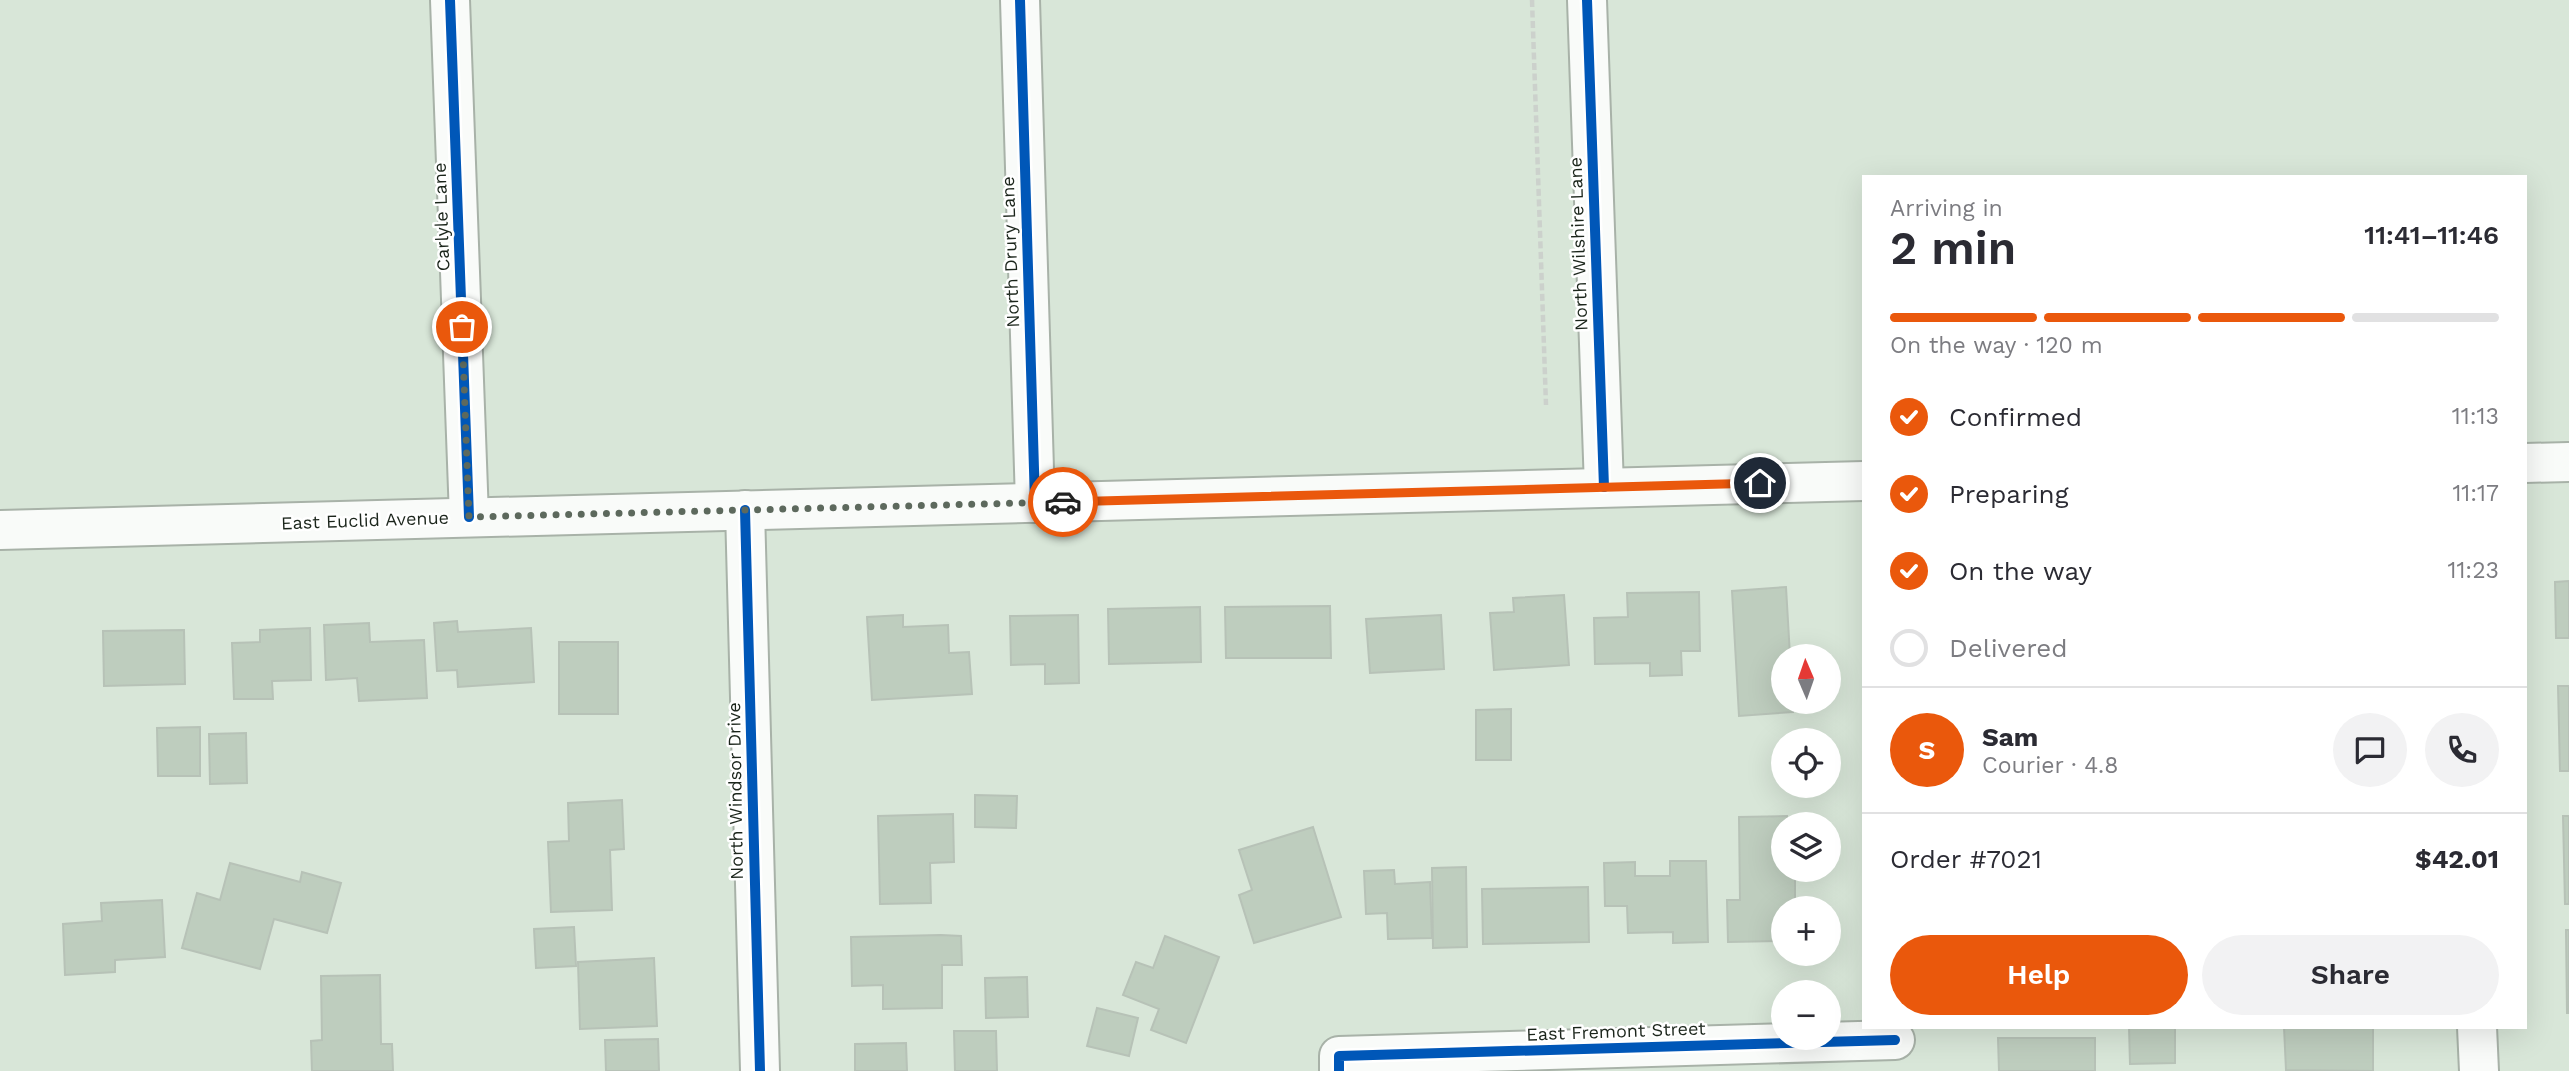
<!DOCTYPE html>
<meta charset="utf-8">
<style>
:root{--surface:#fff;--page:#f2f2f3;--text:#2b2b33;--muted:#7c7c81;--line:#e1e1e2;--accent:#ea580c}
body{margin:0;font-family:"Work Sans",sans-serif;background:var(--page);color:var(--text);height:100vh;display:flex;flex-direction:column;font-size:26px;white-space:nowrap}
*{box-sizing:border-box;margin:0}
p{font-size:23px;color:var(--muted)}
.icon{flex:none;width:38px;height:38px;fill:none;stroke:currentColor;stroke-width:2;stroke-linecap:round;stroke-linejoin:round}
.map{position:relative;flex:1;overflow:hidden}
.sheet{position:absolute;left:1862px;top:175px;width:665px;height:854px;display:flex;flex-direction:column;background:var(--surface);border-radius:0px;box-shadow:0 7px 28px #0002}
.sheet>*{flex:none}
.needle{width:46px;rotate:358deg}
.fabs{position:absolute;left:1771px;top:644px;display:grid;gap:14px}
.fabs a{display:grid;place-items:center;width:70px;height:70px;border-radius:50%;background:var(--surface);box-shadow:0 7px 28px #0002;font-size:35px}
.pin{position:absolute;display:grid;place-items:center;width:60px;height:60px;color:#fff;margin:-30px;border:4px solid #fff;border-radius:50%;box-shadow:0 2px 7px #0007}
.courier{position:absolute;display:grid;place-items:center;width:70px;height:70px;margin:-35px;border:5px solid #ea580c;border-radius:50%;background:#fff;color:#222;box-shadow:0 2px 9px #0007}
.summary em{font-style:normal;font-weight:600}
.summary div{display:flex;flex-direction:column-reverse}
.summary{display:flex;align-items:center;justify-content:space-between;height:119px;padding:0 28px}
h1{font-size:46px;font-weight:600;line-height:52px}
.bar{display:grid;grid-template-columns:repeat(4,1fr);gap:10px 7px;align-content:center;height:84px;padding:0 28px}
.bar i{height:9px;border-radius:5px;background:var(--line)}
.bar .selected{background:var(--accent)}
.bar p{grid-column:span 4}
.line{display:flex;align-items:center;gap:18px;padding:0 28px;border-top:2px solid var(--line)}
.line div{flex:1}
.round{display:grid;place-items:center;flex:none;width:74px;height:74px;border-radius:37px;background:var(--page)}
ol{padding:0 28px;list-style:none}
li{display:flex;align-items:center;gap:21px;height:77px}
li p{margin-inline-start:auto}
li .icon{padding:7px;border-radius:50%;background:var(--accent);color:#fff;stroke-width:4}
li:last-child{color:var(--muted)}
li i{width:38px;height:38px;border:4px solid var(--line);border-radius:50%}
.primary-button{display:flex;gap:14px;margin-top:auto;padding:14px 28px}
.primary-button a{flex:1;height:80px;border-radius:42px;background:var(--accent);color:#fff;font-size:28px;font-weight:600;line-height:80px;text-align:center}
.primary-button a+a{background:var(--page);color:var(--text)}
.map>svg:first-child{display:block}
</style>
<div class="map">
<svg width="2569" height="1071" viewBox="0 0 2569 1071">
<rect width="100%" height="100%" fill="#d8e6d8"/>
<g fill="#becdbe" stroke="#b7c2b7" stroke-width="2">
<path d="M2569 581V638H2556L2555 582Z"/>
<path d="M1786 587 1790 656H1783V702H1793V712L1739 716 1732 591Z"/>
<path d="M1699 592 1700 651H1681L1682 675 1650 676V663L1595 664 1594 618 1628 617 1627 593Z"/>
<path d="M1564 595 1569 665 1494 670 1490 613 1514 612 1513 598Z"/>
<path d="M1330 606 1331 658H1226L1225 607Z"/>
<path d="M1200 607 1201 662 1109 664 1108 609Z"/>
<path d="M903 615V627L948 625 949 653 969 652 972 694 872 700 867 617Z"/>
<path d="M1078 615 1079 683 1045 684V664L1011 665 1010 616Z"/>
<path d="M1441 615 1444 669 1370 673 1366 619Z"/>
<path d="M457 621 458 632 531 628 534 682 458 687 457 670 437 671 434 623Z"/>
<path d="M369 623 370 642 424 640 427 698 359 701 357 678 326 680 324 625Z"/>
<path d="M310 628 311 680 272 681 273 699H234L232 643 260 642V630Z"/>
<path d="M184 630 185 684 104 686 103 631Z"/>
<rect x="559" y="642" width="59" height="72"/>
<path d="M2558 686H2569V771H2560Z"/>
<path d="M1511 709V760H1476V710Z"/>
<path d="M200 727V776H158L157 728Z"/>
<path d="M246 733 247 783 210 784 209 734Z"/>
<path d="M975 795 1017 796 1016 828 975 827Z"/>
<path d="M622 800 624 849 610 850 612 910 551 912 548 842 569 841 568 803Z"/>
<path d="M953 814 954 862 930 863 931 903 880 904 878 816Z"/>
<path d="M1787 816V824H1783V870H1795V908H1783V941L1728 942 1727 900H1740L1739 817Z"/>
<path d="M2563 816H2569V904H2565Z"/>
<path d="M1313 827 1341 917 1254 943 1239 895 1252 890 1239 850Z"/>
<path d="M1670 861H1706L1708 942 1673 943V932L1628 933 1627 906H1605L1604 863 1635 862V876H1670Z"/>
<path d="M230 863 300 882 302 872 341 883 327 933 274 919 260 969 182 948 197 893 220 900Z"/>
<path d="M1466 867 1467 947 1433 948 1432 868Z"/>
<path d="M1394 870 1395 884 1430 882 1432 938 1388 939 1387 913 1366 914 1364 871Z"/>
<path d="M1588 887 1589 942 1483 944 1482 889Z"/>
<path d="M162 900 165 957 115 960V972L65 975 63 924 102 921 101 903Z"/>
<path d="M574 927 576 966 536 968 534 929Z"/>
<path d="M2566 930H2569V1013H2567Z"/>
<path d="M941 935 961 936 962 965H942V1008L883 1009V985L852 986 851 937Z"/>
<path d="M1165 936 1219 957 1186 1043 1151 1030 1159 1009 1123 995 1136 962 1153 968Z"/>
<path d="M654 958 657 1026 580 1029 578 962Z"/>
<path d="M380 975 381 1044H392L393 1071H312L311 1041 322 1040 321 976Z"/>
<path d="M1027 977 1028 1017 986 1018 985 978Z"/>
<path d="M1097 1008 1138 1018 1129 1056 1087 1046Z"/>
<path d="M2129 1027H2175V1063L2130 1064Z"/>
<path d="M2284 1027H2373V1071L2286 1070Z"/>
<path d="M954 1031H996L997 1071H955Z"/>
<path d="M1998 1038H2095V1071H1999Z"/>
<path d="M658 1039 659 1071H606L605 1040Z"/>
<path d="M906 1043 907 1071H855V1044Z"/>
</g>
<g fill="none" stroke-linecap="round" stroke-linejoin="round">
<defs>
<g id="street">
<path d="M450 0 469 517"/>
<path d="M1020 0 1035 503"/>
<path d="M1587 0 1604 487"/>
<path d="M745 510 760 1071"/>
<path d="M2477 1027 2479 1071"/>
<path d="M1339 1071V1056L1895 1040"/>
</g>
<g id="secondary">
<path d="M2525 463 2569 462"/>
<path d="M0 530 1864 481"/>
</g>
</defs>
<use href="#street" stroke="#a8b2a8" stroke-width="42"/>
<use href="#secondary" stroke="#a8b2a8" stroke-width="42"/>
<path stroke="#ccd1cc" stroke-width="4.5" stroke-dasharray="7 3.5" stroke-linecap="butt" d="M1532 0 1546 405"/>
<use href="#street" stroke="#f9fbf9" stroke-width="38"/>
<use href="#secondary" stroke="#f9fbf9" stroke-width="38"/>
<defs>
<g id="cycleway">
<path d="M450 0 469 517"/>
<path d="M1020 0 1035 503"/>
<path d="M1587 0 1604 487"/>
<path d="M745 510 760 1071"/>
<path d="M1339 1071V1056L1895 1040"/>
</g>
</defs>
<use href="#cycleway" stroke="#fff" stroke-width="15"/>
<use href="#cycleway" stroke="#0057b8" stroke-width="10"/>
</g>
<g fill="none" stroke-linecap="round" stroke-linejoin="round">
<path stroke="#5d695d" stroke-width="7" stroke-dasharray="0 12.6" d="M462 327 469 517 1063 502"/>
<path stroke="#ea580c" stroke-width="9" d="M1063 502 1760 483"/>
</g>
<g text-anchor="middle" dominant-baseline="central" stroke-width="5" stroke-linejoin="round" paint-order="stroke">
<g font-size="18" fill="#1b251b" stroke="#fff">
<text transform="translate(441 217) rotate(-92)">Carlyle Lane</text>
<text transform="translate(1578 244) rotate(-92)">North Wilshire Lane</text>
<text transform="translate(1010 252) rotate(-92)">North Drury Lane</text>
<text transform="translate(365 520) rotate(-2)">East Euclid Avenue</text>
<text transform="translate(735 791) rotate(-91)">North Windsor Drive</text>
<text transform="translate(1616 1031) rotate(-2)">East Fremont Street</text>
</g>
</g>
</svg>
<div class="fabs">
<a><svg class="needle" viewBox="-14 -14 28 28"><path d="M0-13l5 13h-10z" fill="#e53935"/><path d="M0 13l5-13h-10z" fill="#7c7c81"/></svg></a>
<a><svg class="icon" aria-label="locate" viewBox="0 0 24 24"><circle cx="12" cy="12" r="6"/><path d="M12 2v4M12 18v4M2 12h4M18 12h4"/></svg></a>
<a><svg class="icon" aria-label="layers" viewBox="0 0 24 24"><path d="M12 4l9 5-9 5-9-5zM3 14l9 5 9-5"/></svg></a>
<a>+</a>
<a>−</a>
</div>
<div class="pin" style="left:462px;top:327px;background:#ea580c"><svg class="icon" aria-label="bag" viewBox="0 0 24 24"><path d="M5 8h14l-1 12H6zM9 8a3 3 0 0 1 6 0"/></svg></div>
<div class="pin" style="left:1760px;top:483px;background:#1f2937"><svg class="icon" aria-label="home" viewBox="0 0 24 24"><path d="M3 11l9-7 9 7M6 9v11h12V9"/></svg></div>
<div class="courier" style="left:1063px;top:502px"><svg class="icon" aria-label="car" viewBox="0 0 24 24"><path d="M5 17H2v-5l4-1 3-4h7l3 4 3 1v5h-3M9 17h6M6 11h13"/><circle cx="7" cy="17" r="2"/><circle cx="17" cy="17" r="2"/></svg></div>
<section class="sheet">
<div class="summary"><div><h1>2 min</h1><p>Arriving in</p></div><em>11:41–11:46</em></div>
<div class="bar"><i class="selected"></i><i class="selected"></i><i class="selected"></i><i></i><p>On the way · 120 m</p></div>
<ol>
<li><svg class="icon" aria-label="check" viewBox="0 0 24 24"><path d="M5 12l5 5 9-10"/></svg>Confirmed<p>11:13</p></li>
<li><svg class="icon" aria-label="check" viewBox="0 0 24 24"><path d="M5 12l5 5 9-10"/></svg>Preparing<p>11:17</p></li>
<li><svg class="icon" aria-label="check" viewBox="0 0 24 24"><path d="M5 12l5 5 9-10"/></svg>On the way<p>11:23</p></li>
<li><i></i>Delivered</li>
</ol>
<div class="line" style="height:126px"><b class="round" style="background:var(--accent);color:#fff">S</b><div><b>Sam</b><p>Courier · 4.8</p></div><a class="round"><svg class="icon" aria-label="chat" viewBox="0 0 24 24"><path d="M4 5h16v11H9l-5 4z"/></svg></a><a class="round"><svg class="icon" aria-label="phone" viewBox="0 0 24 24"><path d="M5 4h4l2 5-3 2q2 4 5 5l2-3 5 2v4C11 20 4 13 5 4z"/></svg></a></div>
<div class="line" style="height:91px"><div>Order #7021</div><b>$42.01</b></div>
<div class="primary-button"><a>Help</a><a>Share</a></div>
</section>
</div>
